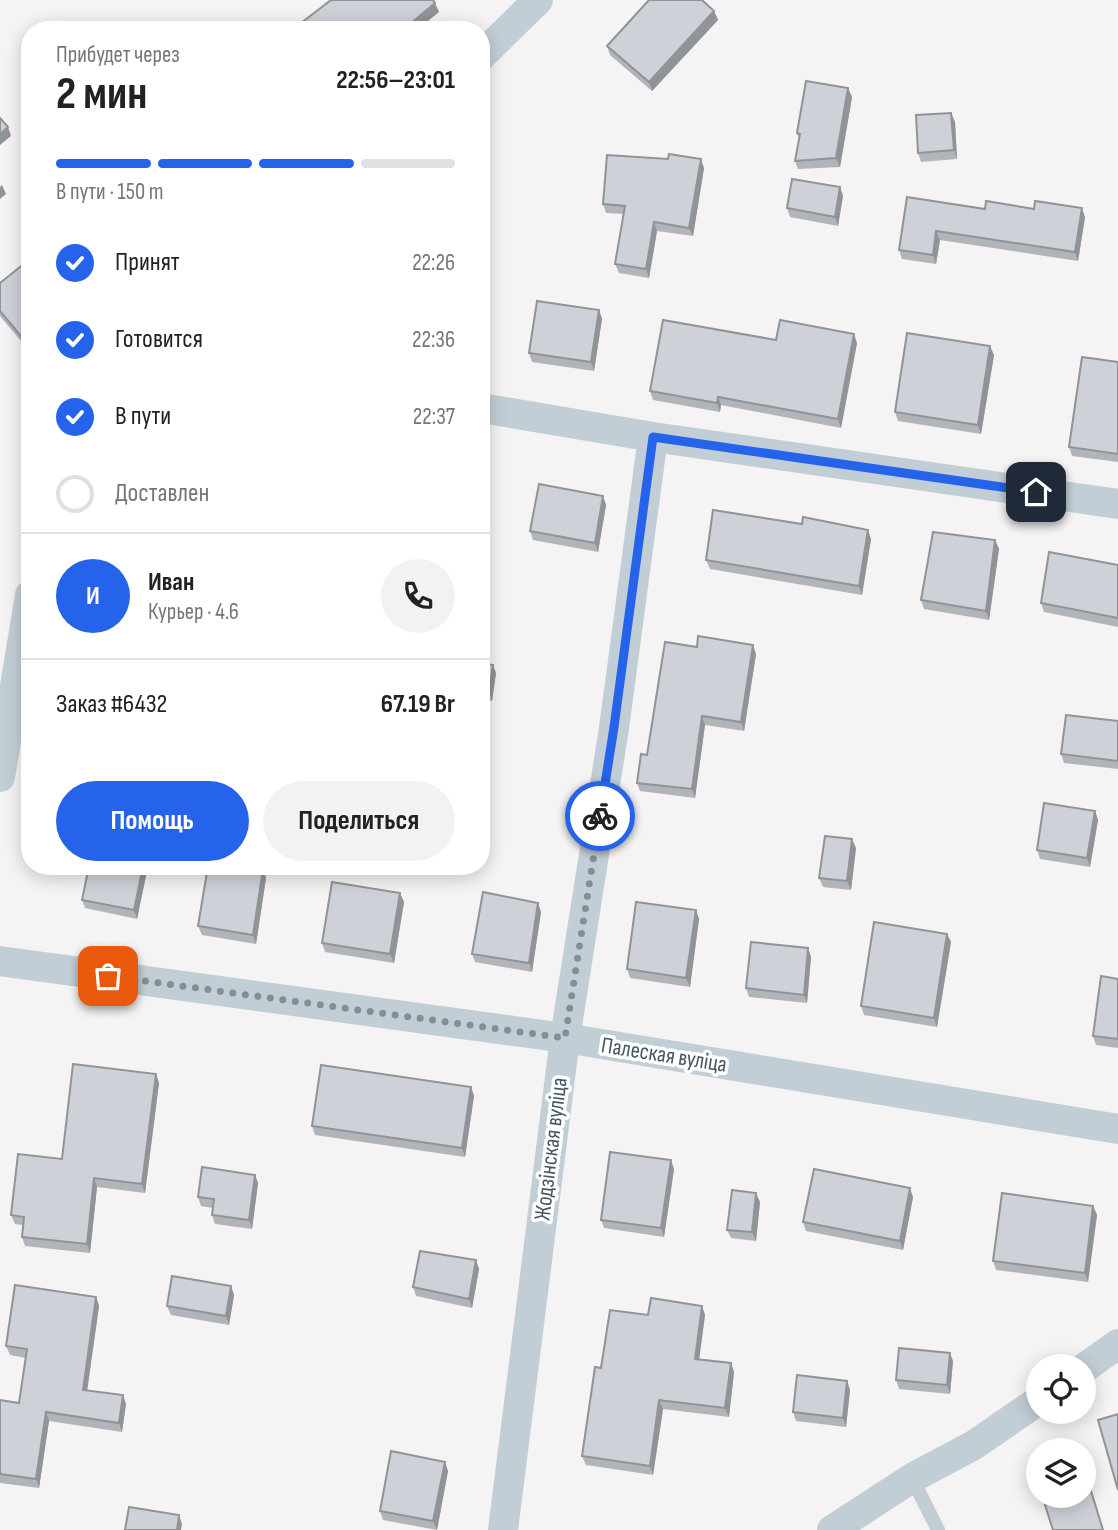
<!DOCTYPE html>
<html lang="ru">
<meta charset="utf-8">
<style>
:root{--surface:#fff;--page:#f2f2f2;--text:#222;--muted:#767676;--line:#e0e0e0;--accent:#2563eb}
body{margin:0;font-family:"Sofia Sans Condensed",sans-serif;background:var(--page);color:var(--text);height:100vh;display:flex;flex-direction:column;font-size:26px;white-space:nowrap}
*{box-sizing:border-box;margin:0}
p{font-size:23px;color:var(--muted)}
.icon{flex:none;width:38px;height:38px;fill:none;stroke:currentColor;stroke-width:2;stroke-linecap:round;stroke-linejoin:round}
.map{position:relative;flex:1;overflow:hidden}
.drawer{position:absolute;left:21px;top:21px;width:469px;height:854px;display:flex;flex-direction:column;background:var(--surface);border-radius:28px;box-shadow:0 4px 18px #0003}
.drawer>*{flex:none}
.controls{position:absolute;left:1026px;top:1354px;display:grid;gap:14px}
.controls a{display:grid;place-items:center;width:70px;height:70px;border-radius:50%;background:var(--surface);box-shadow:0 4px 18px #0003;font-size:35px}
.pin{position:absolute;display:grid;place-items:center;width:60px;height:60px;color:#fff;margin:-30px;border-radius:14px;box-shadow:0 4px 10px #0006}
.courier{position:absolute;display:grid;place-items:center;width:70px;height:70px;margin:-35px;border:5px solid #2563eb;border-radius:50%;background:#fff;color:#222;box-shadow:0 2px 9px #0007}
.headline em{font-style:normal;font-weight:700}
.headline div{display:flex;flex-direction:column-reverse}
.headline{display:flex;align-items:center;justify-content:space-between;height:119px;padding:0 35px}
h1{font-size:46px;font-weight:700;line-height:52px}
.bar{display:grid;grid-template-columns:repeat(4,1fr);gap:10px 7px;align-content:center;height:84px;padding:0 35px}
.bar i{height:9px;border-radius:5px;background:var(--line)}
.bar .selected{background:var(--accent)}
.bar p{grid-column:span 4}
.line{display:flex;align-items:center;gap:18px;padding:0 35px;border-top:2px solid var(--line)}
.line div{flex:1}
.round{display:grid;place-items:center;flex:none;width:74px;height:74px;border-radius:37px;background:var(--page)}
ol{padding:0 35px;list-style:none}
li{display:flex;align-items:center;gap:21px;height:77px}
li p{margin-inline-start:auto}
li .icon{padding:7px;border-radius:50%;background:var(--accent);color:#fff;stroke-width:4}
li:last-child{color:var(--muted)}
li i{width:38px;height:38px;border:4px solid var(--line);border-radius:50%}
.cta{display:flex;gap:14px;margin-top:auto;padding:14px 35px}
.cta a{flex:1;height:80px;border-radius:42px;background:var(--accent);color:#fff;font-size:28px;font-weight:700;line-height:80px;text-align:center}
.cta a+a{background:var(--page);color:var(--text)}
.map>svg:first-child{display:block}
</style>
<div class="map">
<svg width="1118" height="1530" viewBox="0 0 1118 1530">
<rect width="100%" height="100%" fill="#f5f3f3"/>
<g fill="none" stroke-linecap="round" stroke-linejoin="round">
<path stroke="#c2ced5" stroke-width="14" d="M912 1478 938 1530"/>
<g stroke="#c2ced5" stroke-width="30">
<path d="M481 56 538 0"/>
<path d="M481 408 653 437 1118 504"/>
<path d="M0 777 30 595"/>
<path d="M0 961 565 1038 1118 1129"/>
<path d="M1083 1369 1118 1344"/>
<path d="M503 1530 565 1038 614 728 653 437"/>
<path d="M832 1530 912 1478 974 1445 1038 1401"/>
</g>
</g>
<g fill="#b1b5ba">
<path d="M714 11 718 20 652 91 610 55 607 46Z"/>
<path d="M848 88 852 97 840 167 798 169 795 161 799 139 797 133Z"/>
<path d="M951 113 955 122 957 159 921 162 918 153Z"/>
<path d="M704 168 693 236 657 231 649 278 619 273 615 264 624 214 606 213 603 204Z"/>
<path d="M840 187 843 196 838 226 790 217 787 208Z"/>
<path d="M907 197 985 209 1085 217 1078 261 940 240 936 264 902 259 899 250Z"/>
<path d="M30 259V352L0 316V283Z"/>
<path d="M599 310 602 319 594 371 532 362 529 353Z"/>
<path d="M776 340 857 343 841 428 721 405 720 412 653 400 650 391Z"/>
<path d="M994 355 981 434 898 421 895 412Z"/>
<path d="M1118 362V462L1072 456 1069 447Z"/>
<path d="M603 496 606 505 598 552 533 540 530 531Z"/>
<path d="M871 539 862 595 710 569 706 560Z"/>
<path d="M995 540 999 549 989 620 924 609 921 600Z"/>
<path d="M1118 565V627L1044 612 1041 603Z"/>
<path d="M697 647 756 654 744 731 705 725 695 798 640 791 637 783 647 755Z"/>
<path d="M481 663 496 673 492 701 481 700Z"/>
<path d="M1118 721V769L1064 763 1061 754Z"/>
<path d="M1095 811 1098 820 1090 867 1040 859 1037 850Z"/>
<path d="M856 848 851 890 823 887 819 878Z"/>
<path d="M89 866H148L137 919 85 908 82 900Z"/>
<path d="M263 869 266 878 256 944 202 935 198 926Z"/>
<path d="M404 902 394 963 325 952 322 943Z"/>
<path d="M696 910 699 919 690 987 630 978 627 969Z"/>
<path d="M541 912 532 972 475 962 472 954Z"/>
<path d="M947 934 951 942 937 1027 864 1015 861 1006Z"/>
<path d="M808 948 811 957 807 1003 749 997 746 988Z"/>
<path d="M1118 979V1048L1096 1045 1093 1036Z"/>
<path d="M156 1074 159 1083 145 1193 97 1187 90 1253 25 1246 22 1237 23 1225 15 1224 11 1215Z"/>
<path d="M471 1087 474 1096 465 1157 315 1135 312 1126Z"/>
<path d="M674 1169 664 1237 604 1228 601 1220Z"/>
<path d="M255 1175 258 1183 252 1229 215 1224 212 1215 213 1208 201 1206 198 1197Z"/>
<path d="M913 1197 903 1250 806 1231 803 1222Z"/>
<path d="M760 1202 756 1241 731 1238 727 1230Z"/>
<path d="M1093 1206 1097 1215 1088 1282 996 1270 993 1261Z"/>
<path d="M476 1260 479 1269 472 1308 416 1296 413 1287Z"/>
<path d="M231 1286 234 1295 229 1325 171 1315 167 1306Z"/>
<path d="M96 1297 99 1306 87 1390 126 1404 122 1432 49 1421 39 1488 0 1483V1400L19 1403 26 1358 10 1355 6 1346Z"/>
<path d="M702 1306 705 1315 699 1359 731 1363 734 1372 729 1417 663 1409 653 1475 586 1465 582 1456 601 1368 648 1315Z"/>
<path d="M953 1361 950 1394 899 1389 896 1380Z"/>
<path d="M847 1381 850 1390 846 1427 796 1421 793 1412Z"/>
<path d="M445 1462 448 1471 437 1530 383 1520 380 1511Z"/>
</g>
<g fill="#909397">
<path d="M435 3 439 12 417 30H403Z"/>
<path d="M714 11 718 20 652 91 649 82Z"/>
<path d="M848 88 852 97 840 167 836 158Z"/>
<path d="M951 113 955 122 957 159 954 150Z"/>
<path d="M8 127 11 136 0 145V134Z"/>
<path d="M701 159 704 168 693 236 689 228Z"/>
<path d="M2 185 6 194 0 199V187Z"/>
<path d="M840 187 843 196 838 226 835 217Z"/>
<path d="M1082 208 1085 217 1078 261 1075 252Z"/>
<path d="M654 222 657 231 649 278 646 269Z"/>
<path d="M936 231 940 240 936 264 933 255Z"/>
<path d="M483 290 487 299 481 332V303Z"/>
<path d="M599 310 602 319 594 371 591 362Z"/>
<path d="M854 334 857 343 841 428 838 419Z"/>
<path d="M990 346 994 355 981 434 978 425Z"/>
<path d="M718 397 721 405 720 412 717 403Z"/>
<path d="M603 496 606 505 598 552 595 543Z"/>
<path d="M868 530 871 539 862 595 859 586Z"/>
<path d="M995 540 999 549 989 620 986 611Z"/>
<path d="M753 645 756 654 744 731 741 722Z"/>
<path d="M493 665 496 673 492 701 489 692Z"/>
<path d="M702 716 705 725 695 798 692 789Z"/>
<path d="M1095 811 1098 820 1090 867 1087 858Z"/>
<path d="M852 839 856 848 851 890 847 881Z"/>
<path d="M143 866H148L137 919 134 910Z"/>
<path d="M263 869 266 878 256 944 253 935Z"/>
<path d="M400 893 404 902 394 963 390 954Z"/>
<path d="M538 903 541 912 532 972 529 963Z"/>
<path d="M696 910 699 919 690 987 686 978Z"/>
<path d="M947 934 951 942 937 1027 934 1018Z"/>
<path d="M808 948 811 957 807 1003 804 995Z"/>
<path d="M156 1074 159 1083 145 1193 142 1184Z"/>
<path d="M471 1087 474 1096 465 1157 462 1148Z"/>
<path d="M671 1160 674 1169 664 1237 661 1228Z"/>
<path d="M255 1175 258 1183 252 1229 249 1220Z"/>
<path d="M94 1178 97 1187 90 1253 87 1244Z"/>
<path d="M910 1188 913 1197 903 1250 900 1241Z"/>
<path d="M756 1193 760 1202 756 1241 752 1232Z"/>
<path d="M1093 1206 1097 1215 1088 1282 1085 1273Z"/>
<path d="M476 1260 479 1269 472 1308 469 1299Z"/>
<path d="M231 1286 234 1295 229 1325 226 1316Z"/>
<path d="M96 1297 99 1306 86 1399 83 1390Z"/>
<path d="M702 1306 705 1315 698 1368 695 1359Z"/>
<path d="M950 1353 953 1361 950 1394 947 1385Z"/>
<path d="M731 1363 734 1372 729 1417 725 1408Z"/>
<path d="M847 1381 850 1390 846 1427 843 1418Z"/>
<path d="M123 1395 126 1404 122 1432 119 1423Z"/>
<path d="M659 1400 663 1409 653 1475 650 1466Z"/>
<path d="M46 1412 49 1421 39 1488 36 1479Z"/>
<path d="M445 1462 448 1471 437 1530 433 1521Z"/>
<path d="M179 1515 182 1524 181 1530H177Z"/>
</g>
<g fill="#ced2d8" stroke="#909397" stroke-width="2">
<path d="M331 0H433L435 3 403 30H292Z"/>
<path d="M649 0H702L714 11 649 82 607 46Z"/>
<path d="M806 81 848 88 836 158 795 161 800 134 797 133Z"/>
<path d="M951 113 954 150 918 153 916 115Z"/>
<path d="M0 118 8 127 0 134Z"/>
<path d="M669 154 701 159 689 228 654 222 646 269 615 264 625 206 603 204 607 155 668 159Z"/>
<path d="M792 179 840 187 835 217 787 208Z"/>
<path d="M907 197 985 209 986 201 1034 209 1035 201 1082 208 1075 252 936 231 933 255 899 250Z"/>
<path d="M30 259V347L0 311V283Z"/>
<path d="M537 301 599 310 591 362 529 353Z"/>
<path d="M663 320 776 340 780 320 854 334 838 419 718 397 717 403 650 391Z"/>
<path d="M907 333 990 346 978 425 895 412Z"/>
<path d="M1082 357 1118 362V454L1069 447Z"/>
<path d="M539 484 603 496 595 543 530 531Z"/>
<path d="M713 510 802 524 803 517 868 530 859 586 706 560Z"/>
<path d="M933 532 995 540 986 611 921 600Z"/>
<path d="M1049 552 1118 565V618L1041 603Z"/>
<path d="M698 636 753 645 741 722 702 716 692 789 637 783 641 754 647 755 665 642 697 647Z"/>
<path d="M481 663 493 665 489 692 481 691Z"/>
<path d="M1066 715 1118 721V761L1061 754Z"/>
<path d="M1044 803 1095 811 1087 858 1037 850Z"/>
<path d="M825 836 852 839 847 881 819 878Z"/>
<path d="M89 866H143L134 910 82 900Z"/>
<path d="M208 866H241L263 869 253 935 198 926Z"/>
<path d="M332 882 400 893 390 954 322 943Z"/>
<path d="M483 892 538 903 529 963 472 954Z"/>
<path d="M636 902 696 910 686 978 627 969Z"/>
<path d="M874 922 947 934 934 1018 861 1006Z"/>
<path d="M751 942 808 948 804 995 746 988Z"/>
<path d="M1101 976 1118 979V1039L1093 1036Z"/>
<path d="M73 1064 156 1074 142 1184 94 1178 87 1244 22 1237 24 1217 11 1215 18 1154 62 1159Z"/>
<path d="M321 1065 471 1087 462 1148 312 1126Z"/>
<path d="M610 1152 671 1160 661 1228 601 1220Z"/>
<path d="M202 1167 255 1175 249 1220 212 1215 214 1199 198 1197Z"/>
<path d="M814 1169 910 1188 900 1241 803 1222Z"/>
<path d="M732 1190 756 1193 752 1232 727 1230Z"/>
<path d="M1002 1193 1093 1206 1085 1273 993 1261Z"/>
<path d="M420 1251 476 1260 469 1299 413 1287Z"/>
<path d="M172 1276 231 1286 226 1316 167 1306Z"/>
<path d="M15 1285 96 1297 83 1390 123 1395 119 1423 46 1412 36 1479 0 1474V1400L19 1403 27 1349 6 1346Z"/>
<path d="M651 1298 702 1306 695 1359 731 1363 725 1408 659 1400 650 1466 582 1456 595 1367 601 1368 610 1310 648 1315Z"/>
<path d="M899 1348 950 1353 947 1385 896 1380Z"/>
<path d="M797 1375 847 1381 843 1418 793 1412Z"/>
<path d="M1118 1414V1490L1098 1420Z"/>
<path d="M391 1451 445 1462 433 1521 380 1511Z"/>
<path d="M1091 1491 1103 1530H1053L1045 1505 1073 1496H1083V1493Z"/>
<path d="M129 1507 179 1515 177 1530H125Z"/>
</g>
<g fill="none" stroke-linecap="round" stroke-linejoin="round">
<path stroke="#858e95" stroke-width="7" stroke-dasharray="0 12.6" d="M108 976 565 1038 600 816"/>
<path stroke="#2563eb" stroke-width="9" d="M600 816 614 727 653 437 1036 492"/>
</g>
<g text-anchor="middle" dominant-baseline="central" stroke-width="7" stroke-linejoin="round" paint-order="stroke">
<g font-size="23" fill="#485863" stroke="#fff">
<text transform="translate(664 1055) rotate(9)">Палеская вуліца</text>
<text transform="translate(551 1149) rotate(-83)">Жодзінская вуліца</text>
</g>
</g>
</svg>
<div class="controls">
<a><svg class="icon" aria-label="locate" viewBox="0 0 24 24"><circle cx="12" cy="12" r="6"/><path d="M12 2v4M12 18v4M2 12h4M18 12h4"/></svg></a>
<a><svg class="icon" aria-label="layers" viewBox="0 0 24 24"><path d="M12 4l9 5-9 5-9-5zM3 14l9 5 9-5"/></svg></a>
</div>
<div class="pin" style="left:108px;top:976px;background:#ea580c"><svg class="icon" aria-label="bag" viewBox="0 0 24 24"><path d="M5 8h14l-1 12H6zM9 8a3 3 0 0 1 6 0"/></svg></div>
<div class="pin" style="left:1036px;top:492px;background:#1f2937"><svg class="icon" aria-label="home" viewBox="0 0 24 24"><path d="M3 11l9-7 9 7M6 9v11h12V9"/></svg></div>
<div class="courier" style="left:600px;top:816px"><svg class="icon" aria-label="bike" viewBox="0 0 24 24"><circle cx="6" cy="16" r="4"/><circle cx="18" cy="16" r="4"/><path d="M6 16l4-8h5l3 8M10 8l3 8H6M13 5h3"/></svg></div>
<section class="drawer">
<div class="headline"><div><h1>2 мин</h1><p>Прибудет через</p></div><em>22:56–23:01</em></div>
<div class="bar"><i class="selected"></i><i class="selected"></i><i class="selected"></i><i></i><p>В пути · 150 m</p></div>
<ol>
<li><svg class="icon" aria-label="check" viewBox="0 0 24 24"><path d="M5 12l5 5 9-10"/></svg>Принят<p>22:26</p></li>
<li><svg class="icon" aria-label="check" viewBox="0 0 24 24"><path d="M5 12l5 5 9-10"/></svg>Готовится<p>22:36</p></li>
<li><svg class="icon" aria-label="check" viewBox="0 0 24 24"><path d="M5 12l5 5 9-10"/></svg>В пути<p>22:37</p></li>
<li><i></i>Доставлен</li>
</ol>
<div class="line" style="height:126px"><b class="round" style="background:var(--accent);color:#fff">И</b><div><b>Иван</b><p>Курьер · 4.6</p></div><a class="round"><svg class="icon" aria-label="phone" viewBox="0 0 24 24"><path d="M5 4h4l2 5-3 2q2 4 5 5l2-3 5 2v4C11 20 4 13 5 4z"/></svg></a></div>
<div class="line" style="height:91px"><div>Заказ #6432</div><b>67.19 Br</b></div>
<div class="cta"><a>Помощь</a><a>Поделиться</a></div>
</section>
</div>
